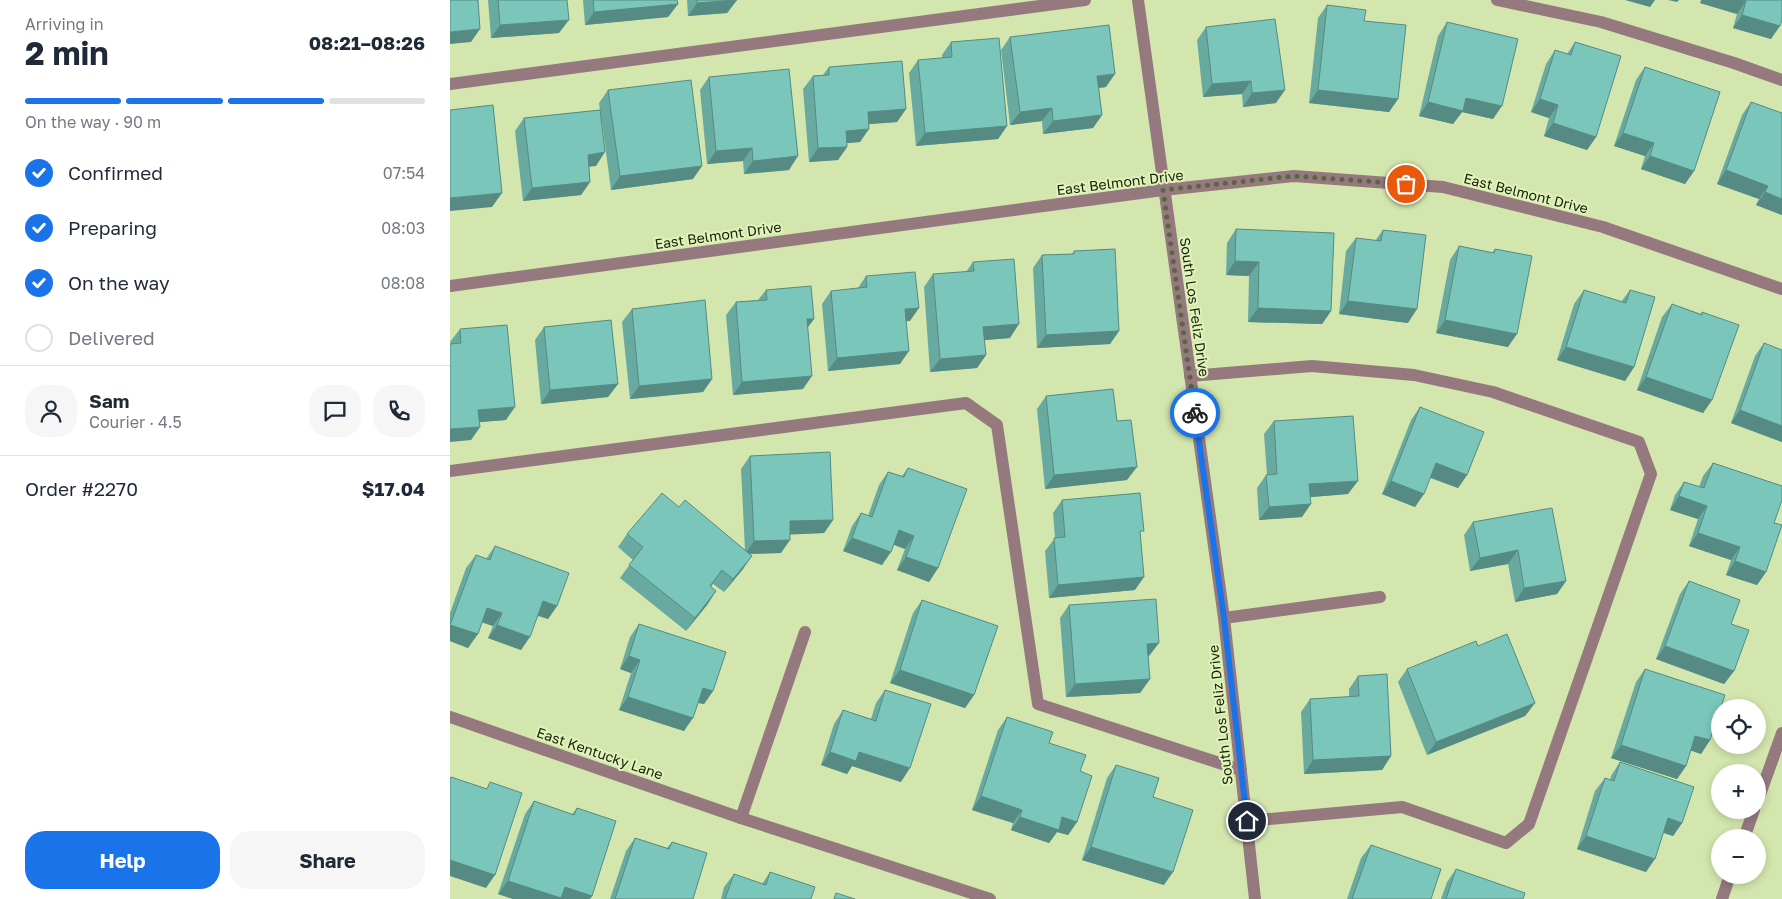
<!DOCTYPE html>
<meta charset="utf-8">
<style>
:root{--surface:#fff;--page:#f6f6f7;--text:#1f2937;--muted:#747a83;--line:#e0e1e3;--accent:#1a73e8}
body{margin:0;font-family:"Golos Text",sans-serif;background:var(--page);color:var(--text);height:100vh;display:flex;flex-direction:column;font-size:19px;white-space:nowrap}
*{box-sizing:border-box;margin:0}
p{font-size:16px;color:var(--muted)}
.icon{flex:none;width:28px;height:28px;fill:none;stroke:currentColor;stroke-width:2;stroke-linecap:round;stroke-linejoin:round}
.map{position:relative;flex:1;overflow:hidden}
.side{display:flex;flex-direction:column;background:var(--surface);width:450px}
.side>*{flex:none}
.tools{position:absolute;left:1261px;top:699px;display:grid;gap:10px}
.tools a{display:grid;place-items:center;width:55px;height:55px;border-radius:50%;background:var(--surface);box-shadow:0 2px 8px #0003;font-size:25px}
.pin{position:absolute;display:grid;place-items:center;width:42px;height:42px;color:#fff;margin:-21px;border:2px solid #fff;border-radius:50%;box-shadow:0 1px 5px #0007}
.courier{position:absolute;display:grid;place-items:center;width:50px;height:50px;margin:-25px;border:4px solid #1a73e8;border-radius:50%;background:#fff;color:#222;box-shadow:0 1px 6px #0007}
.summary em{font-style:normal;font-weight:700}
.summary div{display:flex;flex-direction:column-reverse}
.summary{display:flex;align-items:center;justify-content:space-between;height:85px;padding:0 25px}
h1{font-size:32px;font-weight:700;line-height:38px}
.bar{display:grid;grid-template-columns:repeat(4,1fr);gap:8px 5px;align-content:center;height:60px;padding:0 25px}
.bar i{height:6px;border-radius:4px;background:var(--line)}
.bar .on{background:var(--accent)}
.bar p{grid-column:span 4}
.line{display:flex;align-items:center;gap:12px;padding:0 25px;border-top:1px solid var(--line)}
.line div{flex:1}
.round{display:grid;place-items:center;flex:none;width:52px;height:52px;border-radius:20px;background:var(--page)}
ol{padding:0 25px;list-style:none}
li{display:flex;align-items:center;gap:15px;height:55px}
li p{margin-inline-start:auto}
li .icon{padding:5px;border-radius:50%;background:var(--accent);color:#fff;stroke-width:4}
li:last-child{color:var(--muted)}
li i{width:28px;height:28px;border:2px solid var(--line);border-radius:50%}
.action{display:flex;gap:10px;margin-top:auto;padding:10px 25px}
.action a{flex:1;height:58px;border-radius:20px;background:var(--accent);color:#fff;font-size:20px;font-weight:700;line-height:58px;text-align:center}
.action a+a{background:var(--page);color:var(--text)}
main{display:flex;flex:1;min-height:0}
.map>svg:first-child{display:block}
</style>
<main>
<section class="side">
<div class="summary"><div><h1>2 min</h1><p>Arriving in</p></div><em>08:21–08:26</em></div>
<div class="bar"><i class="on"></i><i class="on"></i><i class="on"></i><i></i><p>On the way · 90 m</p></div>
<ol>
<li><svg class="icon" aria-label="check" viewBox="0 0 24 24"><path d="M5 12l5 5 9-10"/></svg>Confirmed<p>07:54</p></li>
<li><svg class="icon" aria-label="check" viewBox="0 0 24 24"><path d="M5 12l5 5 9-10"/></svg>Preparing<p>08:03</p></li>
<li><svg class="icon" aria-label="check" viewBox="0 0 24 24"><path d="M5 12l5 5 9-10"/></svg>On the way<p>08:08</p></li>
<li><i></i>Delivered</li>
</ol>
<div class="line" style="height:90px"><a class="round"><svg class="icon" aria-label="person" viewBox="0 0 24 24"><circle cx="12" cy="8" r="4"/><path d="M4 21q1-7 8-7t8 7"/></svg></a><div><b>Sam</b><p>Courier · 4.5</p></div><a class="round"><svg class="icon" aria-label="chat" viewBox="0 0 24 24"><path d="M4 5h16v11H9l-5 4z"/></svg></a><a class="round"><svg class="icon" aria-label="phone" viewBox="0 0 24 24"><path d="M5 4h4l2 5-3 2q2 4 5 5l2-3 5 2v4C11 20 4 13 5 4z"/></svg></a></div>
<div class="line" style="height:65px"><div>Order #2270</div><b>$17.04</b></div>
<div class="action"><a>Help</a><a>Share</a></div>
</section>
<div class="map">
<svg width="1332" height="899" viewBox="0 0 1332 899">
<rect width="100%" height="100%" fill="#d3e6ad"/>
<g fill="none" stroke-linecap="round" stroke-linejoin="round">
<g stroke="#95797f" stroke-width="12">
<path d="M688 0 774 618 805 899"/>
<path d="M1047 0 1151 22 1284 63 1332 80"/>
<path d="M0 84 635 0"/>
<path d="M0 286 713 190 844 176 993 187 1153 227 1332 289"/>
<path d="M740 376 862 366 964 375 1043 392 1189 442 1201 474 1079 824 1056 843 952 807 797 821"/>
<path d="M0 471 516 403 547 425 588 704 791 770"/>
<path d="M774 618 930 597"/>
<path d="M0 717 291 818 540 899"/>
<path d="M1308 800 1332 733"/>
<path d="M291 818 355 632"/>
<path d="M1294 838 1304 810"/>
<path d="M1272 899 1280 875"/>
</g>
</g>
<g fill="#69aaa0">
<path d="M38 0H117L109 33 41 38Z"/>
<path d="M133 0H227L228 4 218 17 135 25Z"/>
<path d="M237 0H287L277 13 238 16Z"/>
<path d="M1251 0H1332L1321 39 1283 28 1287 14 1250 3Z"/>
<path d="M877 5 914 21 948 99 939 112 859 103 868 18Z"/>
<path d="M997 22 1043 119 1012 112 1003 124 969 116 988 36Z"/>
<path d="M756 27 826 103 793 107 792 94 753 97 747 40Z"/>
<path d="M560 37 656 87 649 88 652 115 643 128 593 134 592 121 560 125 551 50Z"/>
<path d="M501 42 557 126 548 139 466 146 459 73 468 60 492 58V55Z"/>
<path d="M1125 42 1146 137 1137 150 1094 136 1099 118 1081 112 1096 64 1105 50 1117 54Z"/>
<path d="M379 67 456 109 447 122 419 124 410 142 397 143V147L388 160 359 162 353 89 363 76 373 75Z"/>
<path d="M1195 67 1244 171 1235 184 1191 169 1195 156 1164 146 1186 80Z"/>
<path d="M259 77 339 170 294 174 293 161 257 164 250 90Z"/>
<path d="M158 90 243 179 161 190 152 122 146 166H139L140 182 131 195 73 201 65 131 74 118 150 110 149 103Z"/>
<path d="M1301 102 1332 215 1306 205 1309 199 1267 184 1292 115Z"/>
<path d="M786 229 881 311 872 324 798 322 799 276 776 275 777 243Z"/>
<path d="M933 230 958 323 889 314 896 251 906 238 925 241Z"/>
<path d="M1009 246 1042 253 1045 249 1058 347 986 333 1000 260Z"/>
<path d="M624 251 669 331 660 344 587 348 583 268 592 255 622 254Z"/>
<path d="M523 262 560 338 534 340 536 355 527 368 480 372 474 287 483 274 516 272Z"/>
<path d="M416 276 460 321H456L450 364 378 371 372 304 381 291 408 288Z"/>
<path d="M316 290 364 319 358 327 353 389 283 395 276 315 286 302 308 300Z"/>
<path d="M1134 290 1171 302 1180 290 1184 367 1175 381 1107 360 1124 304Z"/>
<path d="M1222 304 1251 314 1252 312 1262 400 1253 413 1187 390 1212 317Z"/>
<path d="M182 309 262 379 253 392 180 399 172 322Z"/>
<path d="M94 327 168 384 158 397 91 404 85 340Z"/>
<path d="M10 329 56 420 29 422 30 427 21 440 1 344 0 342Z"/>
<path d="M1314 343 1332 442 1281 423 1305 356Z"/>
<path d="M596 396 667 421 677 480 595 489 587 409Z"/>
<path d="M970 407 1017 475 1008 488 980 478 965 507 932 494 961 420Z"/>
<path d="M824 421 898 494 860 497 852 517 809 520 807 488 816 475H817L814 434Z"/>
<path d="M300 456 383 520 374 533 340 534 331 553 300 554 293 569 274 592 263 584 261 587 266 591 257 605 236 631 170 578 183 560 168 547 177 534 229 507 295 550 291 469Z"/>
<path d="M1263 463 1324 523 1316 572 1307 585 1276 575 1281 560 1239 546 1248 519 1220 510 1225 495 1234 482 1249 487 1253 476Z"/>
<path d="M458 468 488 568 479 582 447 570 455 549 444 545 432 565 393 551 402 526 411 513 418 516 429 485 438 472 452 476Z"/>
<path d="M612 500 685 590 599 598 595 551 605 538 603 513Z"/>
<path d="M1023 522 1116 581 1107 594 1065 602 1058 564 1020 571 1014 535Z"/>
<path d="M45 546 107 606 98 619 88 616 71 650 38 638 43 626 32 622 18 648 0 641V613L16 568 26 555 36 559Z"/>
<path d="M1239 581 1281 624 1284 671 1274 684 1206 659 1230 594Z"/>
<path d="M472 600 524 695 515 708 440 683 463 613Z"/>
<path d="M619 605 699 656 698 657 700 679 690 693 616 697 610 618Z"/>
<path d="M189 624 263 691 254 704 248 703 234 731 169 710 181 673 170 669 180 637Z"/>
<path d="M1028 646 1085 703 1075 716 977 755 948 682 957 669Z"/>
<path d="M1195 669 1260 740 1251 754 1241 750 1236 766 1227 779 1161 758 1186 682Z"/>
<path d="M908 676 941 756 932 770 854 774 851 712 860 699 899 697V689Z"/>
<path d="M435 690 451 782 402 766 397 774 371 765 384 724 393 710 421 719 426 703Z"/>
<path d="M557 717 599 743 630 771 627 822 618 835 607 832 599 843 561 830 563 823 522 810 548 730Z"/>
<path d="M1170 762 1232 823 1223 836 1213 833 1196 872 1127 849 1145 791 1155 778 1160 780 1161 776Z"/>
<path d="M666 765 703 797 714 885 632 860 657 778Z"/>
<path d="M84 801 122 814 127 808 142 896 140 899H63L48 894 75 814Z"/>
<path d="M185 838 217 848 222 842 243 899H160L176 851Z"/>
<path d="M921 845 981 899H897L911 858Z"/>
<path d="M1006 869 1073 899H991L997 882Z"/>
<path d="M320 872 361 899H271L274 887 284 874 312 884Z"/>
</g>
<g fill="#558b82">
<path d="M287 0 277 13 238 16 247 3Z"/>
<path d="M1175 0H1205L1200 7Z"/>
<path d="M1218 0H1229L1227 2Z"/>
<path d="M1252 0H1292L1296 1 1287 14 1250 3Z"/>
<path d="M228 4 218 17 135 25 144 12Z"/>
<path d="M1292 15 1330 26 1321 39 1283 28Z"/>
<path d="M119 20 109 33 41 38 50 25Z"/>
<path d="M30 29 21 42 0 44V32Z"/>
<path d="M665 74 656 87 638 89 647 76Z"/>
<path d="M801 81 792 94 753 97 762 84Z"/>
<path d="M835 90 826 103 793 107 802 93Z"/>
<path d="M868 90 948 99 939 112 859 103Z"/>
<path d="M1016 98 1052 106 1043 119 1012 112 1003 124 969 116 978 102Z"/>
<path d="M1090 99 1108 105 1099 118 1081 112Z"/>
<path d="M602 108 592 121 560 125 570 112Z"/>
<path d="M456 109 447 122 408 125 418 112Z"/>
<path d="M652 115 643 128 593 134 603 121Z"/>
<path d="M1103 123 1146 137 1137 150 1094 136Z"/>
<path d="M557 126 548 139 466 146 475 133Z"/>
<path d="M419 129 410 142 387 144 396 131Z"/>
<path d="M1173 133 1204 143 1195 156 1164 146Z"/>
<path d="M397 147 388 160 359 162 368 148Z"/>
<path d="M302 148 293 161 257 164 266 151Z"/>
<path d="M155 152 146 166 128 168 138 155Z"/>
<path d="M348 156 339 170 294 174 303 161Z"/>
<path d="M1200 156 1244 171 1235 184 1191 169Z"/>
<path d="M252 166 243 179 161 190 170 176Z"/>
<path d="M1276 170 1318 186 1309 199 1267 184Z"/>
<path d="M140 182 131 195 73 201 82 188Z"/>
<path d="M1315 192 1332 199V215L1306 205Z"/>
<path d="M52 193 42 207 0 211V198Z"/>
<path d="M785 261 809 262 799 276 776 275Z"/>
<path d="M898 301 967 309 958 323 889 314Z"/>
<path d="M469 308 460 321 446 322 455 309Z"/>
<path d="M808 308 881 311 872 324 798 322Z"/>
<path d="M357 319H364L354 332Z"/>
<path d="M995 320 1067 334 1058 347 986 333Z"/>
<path d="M569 324 560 338 524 341 533 327Z"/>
<path d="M669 331 660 344 587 348 596 335Z"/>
<path d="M1116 347 1184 367 1175 381 1107 360Z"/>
<path d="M459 351 450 364 378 371 387 358Z"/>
<path d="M536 355 527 368 480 372 490 359Z"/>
<path d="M362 376 353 389 283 395 292 382Z"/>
<path d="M1196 377 1262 400 1253 413 1187 390Z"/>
<path d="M262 379 253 392 180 399 189 386Z"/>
<path d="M168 384 158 397 91 404 100 390Z"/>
<path d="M65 407 56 420 19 423 28 410Z"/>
<path d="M1290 410 1332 426V442L1281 423Z"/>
<path d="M30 427 21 440 0 442V429Z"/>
<path d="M986 463 1017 475 1008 488 977 476Z"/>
<path d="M687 467 677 480 595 489 604 475Z"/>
<path d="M908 481 898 494 850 498 859 484Z"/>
<path d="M941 481 974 494 965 507 932 494Z"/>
<path d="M1229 496 1257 506 1248 519 1220 510Z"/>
<path d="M861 504 852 517 809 520 819 507Z"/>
<path d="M383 520 374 533 331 535 340 521Z"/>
<path d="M449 530 464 536 455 549 440 543Z"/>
<path d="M1248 533 1290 547 1281 560 1239 546Z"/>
<path d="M402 538 441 552 432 565 393 551Z"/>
<path d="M340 540 331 553 295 554 304 541Z"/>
<path d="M1068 550 1058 564 1020 571 1030 558Z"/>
<path d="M302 556 293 569 274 592 283 579Z"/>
<path d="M456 557 488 568 479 582 447 570Z"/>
<path d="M1285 561 1316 572 1307 585 1276 575Z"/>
<path d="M694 577 685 590 599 598 608 585Z"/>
<path d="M1116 581 1107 594 1065 602 1074 588Z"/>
<path d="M266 591 257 605 236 631 245 618Z"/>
<path d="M93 601 107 606 98 619 84 614Z"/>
<path d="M37 608 52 613 43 626 28 621Z"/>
<path d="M0 625 28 634 18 648 0 641Z"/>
<path d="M47 625 80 637 71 650 38 638Z"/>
<path d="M709 643 699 656 688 657 697 644Z"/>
<path d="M1215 646 1284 671 1274 684 1206 659Z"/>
<path d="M179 656 190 660 181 673 170 669Z"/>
<path d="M450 670 524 695 515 708 440 683Z"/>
<path d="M700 679 690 693 616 697 625 684Z"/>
<path d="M253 688 263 691 254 704 244 702Z"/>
<path d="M178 697 243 718 234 731 169 710Z"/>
<path d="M1085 703 1075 716 977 755 986 742Z"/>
<path d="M1245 736 1260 740 1251 754 1236 749Z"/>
<path d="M1171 745 1236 766 1227 779 1161 758Z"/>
<path d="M380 752H409L460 768 451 782 402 766 397 774 371 765Z"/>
<path d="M941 756 932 770 854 774 863 760Z"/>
<path d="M531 796 572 810 563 823 522 810Z"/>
<path d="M570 817H612L627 822 618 835 607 832 599 843 561 830Z"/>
<path d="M1218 818 1232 823 1223 836 1209 831Z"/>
<path d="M1136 836 1205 859 1196 872 1127 849Z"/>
<path d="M641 847 723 872 714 885 632 860Z"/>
<path d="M0 860 45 875 36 888 0 876Z"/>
<path d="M58 881 115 887 142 896 140 899H63L48 894Z"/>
</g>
<g fill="#7ac6ba" stroke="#558b82">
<path d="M0 0H28L30 29 0 32Z"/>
<path d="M48 0H117L119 20 50 25Z"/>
<path d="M143 0H227L228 4 144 12Z"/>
<path d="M247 0H287L247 3Z"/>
<path d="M1292 0H1332V20L1330 26 1292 15 1296 1Z"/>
<path d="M877 5 916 10 914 21 956 25 948 99 868 90Z"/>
<path d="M825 19 835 90 802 93 801 81 762 84 756 27Z"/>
<path d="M997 22 1068 39 1052 106 1016 98 1013 111 978 102Z"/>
<path d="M659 25 665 74 647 76 652 115 603 121 602 108 570 112 560 37Z"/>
<path d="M549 38 557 126 475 133 468 60 502 57 501 42Z"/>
<path d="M1125 42 1171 56 1146 137 1103 123 1108 105 1090 99 1105 50 1121 55Z"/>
<path d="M452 61 456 109 418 112 419 129 396 131 397 147 368 148 363 76 379 75V67Z"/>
<path d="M1195 67 1270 92 1244 171 1200 156 1204 143 1173 133Z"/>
<path d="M339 69 348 156 303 161 302 148 266 151 259 77Z"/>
<path d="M241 80 252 166 170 176 158 90Z"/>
<path d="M1301 102 1332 113V199L1315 192 1318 186 1276 170Z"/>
<path d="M43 105 52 193 0 198V110Z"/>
<path d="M150 110 155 152 138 155 140 182 82 188 74 118Z"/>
<path d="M786 229 884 233 881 311 808 308 809 262 785 261Z"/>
<path d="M933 230 976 235 967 309 898 301 906 238 931 241Z"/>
<path d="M1009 246 1044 253 1045 249 1082 256 1067 334 995 320Z"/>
<path d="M665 249 669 331 596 335 592 255 624 254V251Z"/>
<path d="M564 259 569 324 533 327 536 355 490 359 483 274 524 271 523 262Z"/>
<path d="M465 272 469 308 455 309 459 351 387 358 381 291 417 287 416 276Z"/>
<path d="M361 286 364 319H357L362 376 292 382 286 302 317 300 316 290Z"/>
<path d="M1134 290 1176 303 1180 290 1205 297 1184 367 1116 347Z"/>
<path d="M255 300 262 379 189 386 182 309Z"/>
<path d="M1222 304 1252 315V312L1289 325 1262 400 1196 377Z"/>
<path d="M161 320 168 384 100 390 94 327Z"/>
<path d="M57 325 65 407 28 410 30 427 0 429V344L11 343 10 329Z"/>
<path d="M1314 343 1332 350V426L1290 410Z"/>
<path d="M663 389 667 421 681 420 687 467 604 475 596 396Z"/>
<path d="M970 407 1034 432 1017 475 986 463 974 494 941 481Z"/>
<path d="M903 416 908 481 859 484 861 504 819 507 816 475 827 474 824 421Z"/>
<path d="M380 452 383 520 340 521V540L304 541 300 456Z"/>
<path d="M1263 463 1332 486V500L1324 523 1332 525 1316 572 1285 561 1290 547 1248 533 1257 506 1229 496 1234 482 1254 488Z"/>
<path d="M458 468 517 489 488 568 456 557 464 536 449 530 441 552 402 538 411 513 422 517 438 472 454 477Z"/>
<path d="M212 493 229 507 235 500 302 556 283 579 272 570 260 586 266 591 245 618 179 565 193 547 177 534Z"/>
<path d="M690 493 694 531H690L694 577 608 585 604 538 615 537 612 500Z"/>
<path d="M1102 508 1116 581 1074 588 1068 550 1030 558 1023 522Z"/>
<path d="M45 546 119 573 107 606 93 601 80 637 47 625 52 613 37 608 28 634 0 625 26 555 40 560Z"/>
<path d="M1239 581 1290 600 1281 624 1299 630 1284 671 1215 646Z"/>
<path d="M706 599 709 643 697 644 700 679 625 684 619 605Z"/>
<path d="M472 600 548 626 524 695 450 670Z"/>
<path d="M189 624 276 652 263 691 253 688 243 718 178 697 190 660 179 656Z"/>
<path d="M1057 634 1085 703 986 742 957 669 1026 641 1028 646Z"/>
<path d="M1195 669 1275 695 1260 740 1245 736 1236 766 1171 745Z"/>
<path d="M937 674 941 756 863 760 860 699 909 696 908 676Z"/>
<path d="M435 690 481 704 460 768 409 752 406 761 380 752 393 710 426 721Z"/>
<path d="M557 717 603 732 599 743 636 755 630 771 642 776 627 822 612 817 609 830 570 817 572 810 531 796Z"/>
<path d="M1170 762 1244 787 1232 823 1218 818 1205 859 1136 836 1155 778 1164 781Z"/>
<path d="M666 765 709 778 703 797 743 810 723 872 641 847Z"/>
<path d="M1 777 37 789 40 782 72 793 45 875 0 860V780Z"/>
<path d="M84 801 124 815 127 808 166 821 142 896 115 887 111 898 58 881Z"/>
<path d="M185 838 219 849 222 842 257 853 243 899H165Z"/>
<path d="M921 845 991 869 981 899H902Z"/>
<path d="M1006 869 1075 893 1073 899H996Z"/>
<path d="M320 872 365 887 361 899H275L284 874 316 885Z"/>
<path d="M386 893 405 899H384Z"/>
</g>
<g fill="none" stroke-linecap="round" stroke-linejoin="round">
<path stroke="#5a6543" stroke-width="5" stroke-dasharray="0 9" d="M745 413 713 190 844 176 956 184"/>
<path stroke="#1a73e8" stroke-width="6" d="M745 413 774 618 797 821"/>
</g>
<g text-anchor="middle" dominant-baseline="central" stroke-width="4" stroke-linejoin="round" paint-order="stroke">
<g font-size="14" fill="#19200a" stroke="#e0f3ba">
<text transform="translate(670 182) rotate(-7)">East Belmont Drive</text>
<text transform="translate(1076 193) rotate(14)">East Belmont Drive</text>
<text transform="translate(268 235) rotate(-8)">East Belmont Drive</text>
<text transform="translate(745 307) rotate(82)">South Los Feliz Drive</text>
<text transform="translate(770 715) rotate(-96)">South Los Feliz Drive</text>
<text transform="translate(150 753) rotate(19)">East Kentucky Lane</text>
</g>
</g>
</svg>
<div class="tools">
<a><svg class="icon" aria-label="locate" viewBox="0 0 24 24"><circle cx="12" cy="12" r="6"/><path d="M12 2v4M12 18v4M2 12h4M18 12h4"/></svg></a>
<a>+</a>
<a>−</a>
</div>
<div class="pin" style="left:956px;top:184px;background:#ea580c"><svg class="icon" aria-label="bag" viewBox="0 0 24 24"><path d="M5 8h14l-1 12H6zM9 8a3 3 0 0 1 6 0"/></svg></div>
<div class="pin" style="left:797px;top:821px;background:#1f2937"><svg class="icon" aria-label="home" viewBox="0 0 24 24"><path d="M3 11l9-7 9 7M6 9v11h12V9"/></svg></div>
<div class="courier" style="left:745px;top:413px"><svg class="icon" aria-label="bike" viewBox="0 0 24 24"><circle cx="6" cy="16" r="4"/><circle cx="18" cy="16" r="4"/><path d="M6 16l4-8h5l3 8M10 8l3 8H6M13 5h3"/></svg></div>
</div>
</main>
